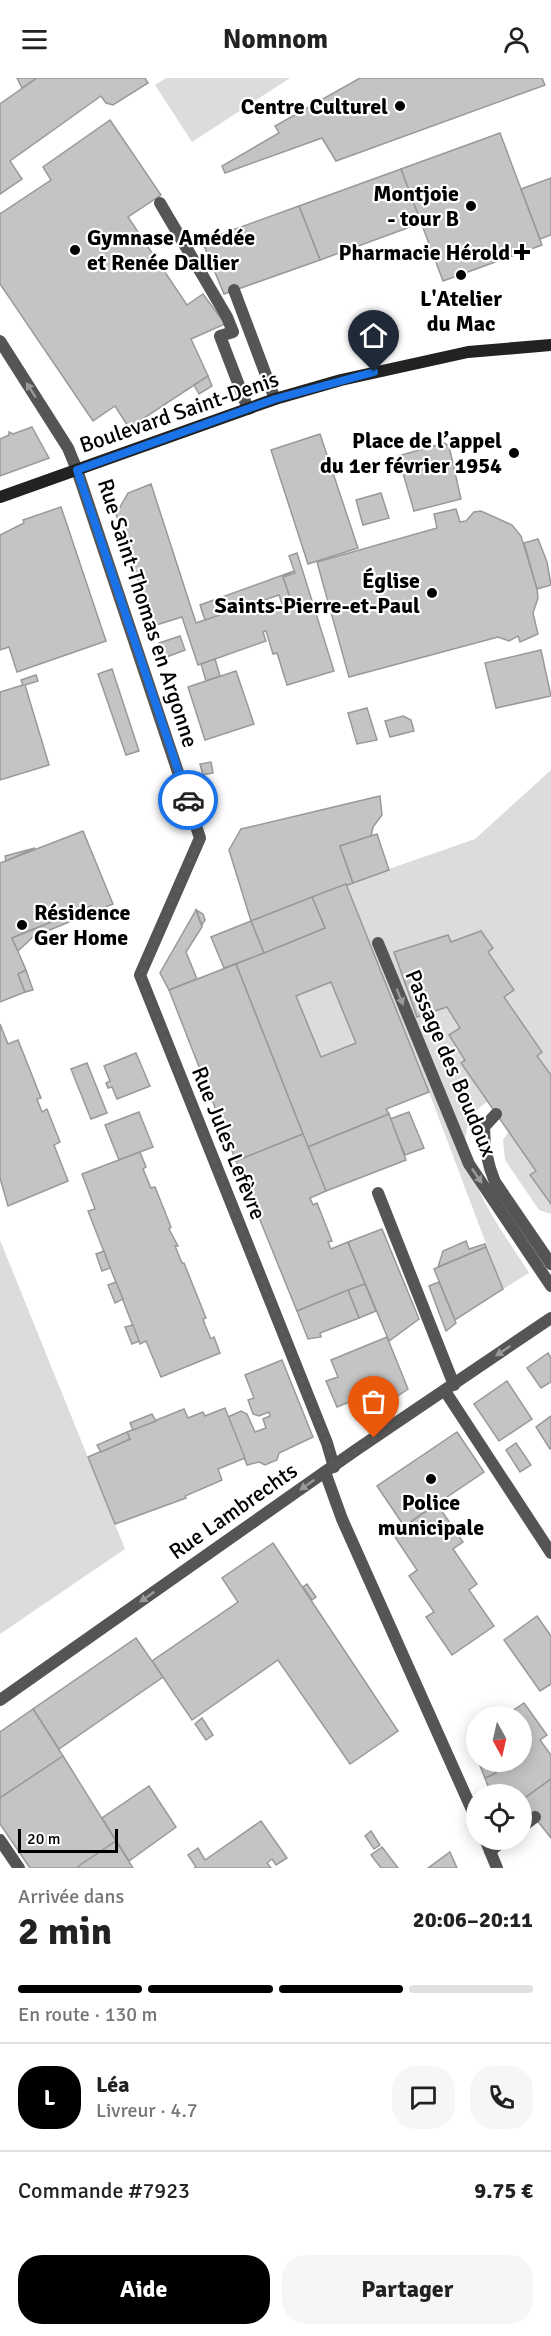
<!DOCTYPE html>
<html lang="fr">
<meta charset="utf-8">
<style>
:root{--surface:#fff;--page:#f6f6f6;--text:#222;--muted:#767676;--line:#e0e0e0;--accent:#000}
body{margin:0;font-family:Signika,sans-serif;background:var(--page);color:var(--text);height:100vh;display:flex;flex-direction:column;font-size:22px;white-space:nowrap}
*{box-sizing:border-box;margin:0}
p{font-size:20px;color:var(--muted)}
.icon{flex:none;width:33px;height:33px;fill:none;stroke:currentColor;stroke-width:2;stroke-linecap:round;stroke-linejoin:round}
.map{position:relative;height:1790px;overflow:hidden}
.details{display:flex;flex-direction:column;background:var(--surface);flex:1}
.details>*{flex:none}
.needle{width:39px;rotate:172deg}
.controls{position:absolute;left:466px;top:1628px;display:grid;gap:12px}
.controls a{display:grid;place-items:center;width:66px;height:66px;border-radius:50%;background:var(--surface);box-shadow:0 3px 15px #0003;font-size:30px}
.scale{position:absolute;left:18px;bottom:15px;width:100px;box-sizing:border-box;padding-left:6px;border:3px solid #000;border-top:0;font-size:16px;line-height:21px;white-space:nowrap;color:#000;-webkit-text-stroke:4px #fff;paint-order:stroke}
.pin{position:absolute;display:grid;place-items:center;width:51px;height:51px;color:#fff;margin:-62px -26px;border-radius:50% 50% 50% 0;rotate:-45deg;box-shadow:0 0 6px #0007}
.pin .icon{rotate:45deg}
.courier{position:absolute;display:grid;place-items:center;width:60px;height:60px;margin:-30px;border:4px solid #1a73e8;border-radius:50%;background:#fff;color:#222;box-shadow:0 2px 8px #0007}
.headline em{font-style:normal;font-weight:700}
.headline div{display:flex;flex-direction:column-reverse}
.headline{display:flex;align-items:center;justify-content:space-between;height:102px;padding:0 18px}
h1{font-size:39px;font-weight:700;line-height:45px}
.bar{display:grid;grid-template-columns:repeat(4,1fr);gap:9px 6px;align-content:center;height:72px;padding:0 18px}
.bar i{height:8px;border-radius:4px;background:var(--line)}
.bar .on{background:var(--accent)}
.bar p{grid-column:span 4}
.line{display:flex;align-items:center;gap:15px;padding:0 18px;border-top:2px solid var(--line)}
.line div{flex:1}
.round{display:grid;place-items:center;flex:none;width:63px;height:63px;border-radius:24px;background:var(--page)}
.cta{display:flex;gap:12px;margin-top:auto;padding:12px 18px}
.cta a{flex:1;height:69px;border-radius:24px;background:var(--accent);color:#fff;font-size:24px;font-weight:700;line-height:69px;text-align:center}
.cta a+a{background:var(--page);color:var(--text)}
header{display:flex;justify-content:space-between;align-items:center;height:78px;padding:0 18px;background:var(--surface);font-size:27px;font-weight:700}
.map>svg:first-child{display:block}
</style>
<header><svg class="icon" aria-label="menu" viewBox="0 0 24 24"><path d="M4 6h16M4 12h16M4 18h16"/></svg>Nomnom<svg class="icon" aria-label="person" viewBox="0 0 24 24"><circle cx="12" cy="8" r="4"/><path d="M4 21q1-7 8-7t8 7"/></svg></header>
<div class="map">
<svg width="551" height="1790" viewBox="0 0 551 1790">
<rect width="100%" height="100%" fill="#fff"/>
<g fill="#dcdcdc">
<path d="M166 0H290L192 64 155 7Z"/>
<path d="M551 692V1136L539 1132 505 1082 503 1062 508 1054 487 1024C429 1061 505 1155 529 1195L503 1211 429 1014 346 806 475 761Z"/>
<path d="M331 904 356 965 321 979 296 918Z"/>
<path d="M0 1162 125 1471 0 1556Z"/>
</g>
<g fill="#c4c4c4" stroke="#999" stroke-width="1.5" fill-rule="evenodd">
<path d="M17 0H37L22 10Z"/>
<path d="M37 0H145L148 5 113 27 106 25 101 18 10 83 22 101 0 116V26Z"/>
<path d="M360 0H542L545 7 336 83 322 60 225 95 222 88 279 55 275 48Z"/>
<path d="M110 42 161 117 128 139 187 227 203 216 225 246 191 261 208 298 129 350 115 328 93 343 0 206V136L51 102 43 89Z"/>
<path d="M500 55 542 167 443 203 401 91Z"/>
<path d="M401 91 421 145 320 182 299 128Z"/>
<path d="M551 100V157L540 161 521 111Z"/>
<path d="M299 128 320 182 224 216 202 163Z"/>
<path d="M208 298 212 308 199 316 194 307Z"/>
<path d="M32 349 49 380 0 398V361L9 357V354L13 356Z"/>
<path d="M320 356 358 470 308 486 271 372Z"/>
<path d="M444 365 449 368 461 421 414 433 398 378Z"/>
<path d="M151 406 196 545 254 524 258 536 291 523 283 499 295 495 289 478 297 475 334 593 287 607 277 575 273 576 266 553 263 554 266 563 198 587 182 539 153 548 116 436 128 415Z"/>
<path d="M381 415 389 440 363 447 356 422Z"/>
<path d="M61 429 106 563 17 594 9 569 0 572V457L24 445 23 442Z"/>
<path d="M456 431 460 444 466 443 474 434 481 433 512 447 521 458 537 511 538 520 533 535 538 556 520 564 518 558 509 563 498 559 349 599 317 484 437 450 434 436Z"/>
<path d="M538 461 547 484 551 507 537 511 524 465Z"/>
<path d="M294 493 283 499 291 523 282 526 279 517 205 542 200 527Z"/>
<path d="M180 558 185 572 164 580 159 565Z"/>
<path d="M541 572 551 618 496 630 485 585Z"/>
<path d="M215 581 220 598 206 603 201 586Z"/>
<path d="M112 591 139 673 126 677 98 596Z"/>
<path d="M236 593 254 646 205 662 188 609Z"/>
<path d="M36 597 38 603 25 607 49 687 0 702V614L23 607 21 602Z"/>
<path d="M367 630 377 662 357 666 348 635Z"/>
<path d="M403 638 411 642 414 653 390 659 385 643Z"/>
<path d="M211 684 213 695 203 697 200 686Z"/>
<path d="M380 718 382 737 373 749 371 758 340 768 353 805 251 843 229 772 241 751Z"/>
<path d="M83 753 113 826 93 834 91 828 12 860 26 892 18 896 25 914 0 924V785Z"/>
<path d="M377 756 389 792 353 805 340 768Z"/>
<path d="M35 770 6 783 5 778Z"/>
<path d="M346 806 429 1014 386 1031 389 1036 308 1069 236 886 325 850 312 819ZM331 904 356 965 321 979 296 918Z"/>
<path d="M312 819 325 850 264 875 251 843Z"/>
<path d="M91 828 93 834 33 859 18 873 12 860Z"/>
<path d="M196 832 202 849 186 874 197 901 169 912 160 895Z"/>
<path d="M196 832 203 836 205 842 202 847Z"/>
<path d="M251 843 264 875 224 890 211 859Z"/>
<path d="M481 853 493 870 488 874 514 912 504 919 542 974 537 978 551 997V1126L530 1097 536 1093 461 985 465 982 449 957 460 950 447 929 417 939 394 874 448 857 451 864Z"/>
<path d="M236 886 303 1056 236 1083 169 912Z"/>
<path d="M26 892 33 912 25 914 18 896Z"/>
<path d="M0 946 8 966 18 962 41 1020 37 1021 42 1034 47 1031 60 1064 54 1067 68 1103 8 1128 0 1100Z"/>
<path d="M136 975 150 1008 117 1021 112 1009 108 1010 106 1005 110 1003 104 988Z"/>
<path d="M87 985 107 1035 91 1041 71 991Z"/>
<path d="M139 1034 153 1069 119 1082 105 1047Z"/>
<path d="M409 1034 424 1070 405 1077 390 1041Z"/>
<path d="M389 1036 406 1082 326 1113 308 1069Z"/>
<path d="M303 1056 326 1113 310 1120 313 1127 317 1125 332 1163 328 1164 331 1171 348 1164 365 1206 297 1233 236 1083Z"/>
<path d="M140 1074 146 1089 143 1091 151 1110 155 1109 171 1149 169 1151 178 1168H175L182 1185H184L206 1240 203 1241 205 1247 211 1261 214 1259 220 1275 161 1299 146 1263 140 1266 88 1133 95 1131 82 1096Z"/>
<path d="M382 1151 419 1241 389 1263 348 1164Z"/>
<path d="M466 1163 469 1171 485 1166 486 1169 438 1189 443 1173Z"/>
<path d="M486 1169 503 1211 455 1242 434 1191Z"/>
<path d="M104 1173 110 1190 102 1193 96 1176Z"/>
<path d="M116 1204 123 1221 115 1225 108 1207Z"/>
<path d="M439 1204 456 1245 446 1253 429 1208Z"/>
<path d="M365 1206 376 1233 359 1240 348 1212Z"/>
<path d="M348 1212 359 1240 320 1255 321 1259 308 1261 297 1233Z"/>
<path d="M133 1247 139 1263 132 1266 125 1249Z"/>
<path d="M387 1259 408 1311 396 1319 391 1307 337 1329 326 1303 338 1299 331 1282Z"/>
<path d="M548 1275 551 1280V1304L541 1310 527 1290Z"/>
<path d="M282 1282 313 1359 279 1375 277 1382 265 1387 259 1384 247 1387 228 1339 241 1333 247 1336 255 1354 266 1350 263 1341 270 1338 269 1334 259 1338 253 1336 248 1322 254 1320 245 1297Z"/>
<path d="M507 1303 532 1341 499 1363 474 1326Z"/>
<path d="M225 1330 245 1380 218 1391 222 1402 185 1418 186 1420 115 1446 88 1379 130 1361 127 1354 184 1331 188 1340 203 1334 205 1338Z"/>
<path d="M152 1336 156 1343 133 1352 130 1345Z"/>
<path d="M551 1338V1370L550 1371 536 1349Z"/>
<path d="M127 1354 130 1361 101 1374 97 1367Z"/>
<path d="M457 1354 484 1394 404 1448 377 1408Z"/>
<path d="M516 1365 531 1387 520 1394 506 1372Z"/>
<path d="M437 1426 463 1464 453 1471 477 1506 469 1512 494 1548 452 1577 426 1539 434 1534 409 1498 417 1492 393 1456Z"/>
<path d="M273 1465 398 1653 350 1686 278 1582 192 1642 152 1583 238 1524 222 1500Z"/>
<path d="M307 1506 316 1519 312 1522 303 1509Z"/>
<path d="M537 1538 551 1558V1606L540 1613 504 1562Z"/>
<path d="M136 1560 163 1599 59 1671 33 1631Z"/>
<path d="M524 1625 547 1657 540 1662 551 1677V1701L522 1722V1716H491L485 1700 496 1695 488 1683H522V1638H505Z"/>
<path d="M33 1631 63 1678 0 1720V1654Z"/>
<path d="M202 1640 213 1657 206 1662 195 1646Z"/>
<path d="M477 1658V1678L476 1679 469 1663Z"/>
<path d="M63 1678 116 1763 77 1790H30L0 1746V1720Z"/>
<path d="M478 1683H488L496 1695 485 1700Z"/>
<path d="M551 1701V1760L532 1736 526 1741 522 1737V1722Z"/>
<path d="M149 1708 176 1749 129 1783 102 1740Z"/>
<path d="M261 1743 287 1780 276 1787 272 1781 267 1785 271 1790H194L196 1789 188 1777 198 1770 205 1782Z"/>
<path d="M371 1753 380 1767 374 1771 365 1758Z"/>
<path d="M116 1763 133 1790H77L80 1787Z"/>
<path d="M382 1769 398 1790H381L371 1777Z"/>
<path d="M450 1774 457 1790H428Z"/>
</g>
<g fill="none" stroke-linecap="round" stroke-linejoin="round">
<g stroke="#555" stroke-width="12">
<path d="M160 125 227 239 233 254 220 258 248 331"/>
<path d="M234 212 275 321"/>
<path d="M496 1036 484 1049C484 1069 487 1085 495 1104L551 1186"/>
<path d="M378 1115 454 1307"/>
<path d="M445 1313 551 1475"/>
<path d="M522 1749 535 1739"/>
<path d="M490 1773 506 1761"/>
</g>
<path stroke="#555" stroke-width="12" d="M378 865 469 1086 551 1208"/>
<g stroke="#555" stroke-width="12">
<path d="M0 263 68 370 77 392 200 760 140 897 327 1365 334 1389"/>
<path d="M325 1394 342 1441 477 1743"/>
<path d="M0 1622 356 1372 551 1240"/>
<path d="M485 1761 497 1790"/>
<path d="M0 1762 19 1790"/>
</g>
<path stroke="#222" stroke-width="12" d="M0 419 275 321 341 302 468 274 551 267"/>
</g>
<defs><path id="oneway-solid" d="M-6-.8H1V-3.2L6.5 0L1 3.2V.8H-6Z" transform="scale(1.5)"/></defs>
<g fill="#999">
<use href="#oneway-solid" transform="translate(31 312) rotate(-122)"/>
<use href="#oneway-solid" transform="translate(400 919) rotate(68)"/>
<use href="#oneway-solid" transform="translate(477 1098) rotate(56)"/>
<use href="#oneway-solid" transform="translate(503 1273) rotate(146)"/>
<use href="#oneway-solid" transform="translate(307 1407) rotate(145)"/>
<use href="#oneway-solid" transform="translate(147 1519) rotate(145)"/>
</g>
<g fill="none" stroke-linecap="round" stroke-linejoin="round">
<path stroke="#595959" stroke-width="6" stroke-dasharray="0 10.8" d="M188 722 200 760 140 897 327 1365 334 1389 374 1360"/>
<path stroke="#1a73e8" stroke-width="8" d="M188 722 77 392 275 321 374 294"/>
</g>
<g fill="#000" stroke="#fff" stroke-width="2">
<circle cx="400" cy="28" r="6"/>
<circle cx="471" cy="128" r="6"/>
<circle cx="75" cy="172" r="6"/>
<path d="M519 165h6v6h6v6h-6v6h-6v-6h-6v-6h6z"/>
<circle cx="461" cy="197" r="6"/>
<circle cx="514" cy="375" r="6"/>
<circle cx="432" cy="515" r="6"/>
<circle cx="22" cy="847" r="6"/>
<circle cx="431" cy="1401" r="6"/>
</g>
<g text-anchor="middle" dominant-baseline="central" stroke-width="4.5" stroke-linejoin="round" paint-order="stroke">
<g font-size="22" font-weight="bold" fill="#000" stroke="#fff" text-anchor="end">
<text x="388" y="28">Centre Culturel</text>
<text x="459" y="115">Montjoie<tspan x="459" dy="25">- tour B</tspan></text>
<text x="87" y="159" text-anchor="start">Gymnase Amédée<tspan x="87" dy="25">et Renée Dallier</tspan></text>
<text x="510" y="174">Pharmacie Hérold</text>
<text x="461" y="220" text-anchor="middle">L'Atelier<tspan x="461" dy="25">du Mac</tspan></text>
<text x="502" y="362">Place de l’appel<tspan x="502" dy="25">du 1er février 1954</tspan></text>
<text x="420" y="502">Église<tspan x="420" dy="25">Saints-Pierre-et-Paul</tspan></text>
<text x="34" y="834" text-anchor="start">Résidence<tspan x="34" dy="25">Ger Home</tspan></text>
<text x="431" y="1424" text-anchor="middle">Police<tspan x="431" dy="25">municipale</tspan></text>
</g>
<g font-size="22" fill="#000" stroke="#fff">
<text transform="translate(179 334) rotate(-19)">Boulevard Saint-Denis</text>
<text transform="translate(148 535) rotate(72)">Rue Saint-Thomas en Argonne</text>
<text transform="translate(451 985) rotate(67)">Passage des Boudoux</text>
<text transform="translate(229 1065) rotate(68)">Rue Jules Lefèvre</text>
<text transform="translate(233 1433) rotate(-35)">Rue Lambrechts</text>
</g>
</g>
</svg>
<div class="controls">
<a><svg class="needle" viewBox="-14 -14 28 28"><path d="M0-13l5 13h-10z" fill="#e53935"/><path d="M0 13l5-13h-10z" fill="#767676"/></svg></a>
<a><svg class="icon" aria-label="locate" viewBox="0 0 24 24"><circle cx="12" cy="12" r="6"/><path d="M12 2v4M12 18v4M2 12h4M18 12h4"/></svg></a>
</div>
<div class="scale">20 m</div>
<div class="pin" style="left:374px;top:1360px;background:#ea580c"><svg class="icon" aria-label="bag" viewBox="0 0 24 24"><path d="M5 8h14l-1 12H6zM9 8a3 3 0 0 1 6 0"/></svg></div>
<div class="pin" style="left:374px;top:294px;background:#1f2937"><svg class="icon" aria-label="home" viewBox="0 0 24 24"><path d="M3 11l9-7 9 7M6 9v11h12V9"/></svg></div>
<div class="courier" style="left:188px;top:722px"><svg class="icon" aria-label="car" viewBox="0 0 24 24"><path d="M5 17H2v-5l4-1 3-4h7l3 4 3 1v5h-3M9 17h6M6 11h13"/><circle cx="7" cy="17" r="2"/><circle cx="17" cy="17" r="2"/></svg></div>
</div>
<section class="details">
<div class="headline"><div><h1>2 min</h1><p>Arrivée dans</p></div><em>20:06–20:11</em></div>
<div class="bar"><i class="on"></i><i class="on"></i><i class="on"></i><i></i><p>En route · 130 m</p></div>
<div class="line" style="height:108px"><b class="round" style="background:var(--accent);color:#fff">L</b><div><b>Léa</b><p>Livreur · 4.7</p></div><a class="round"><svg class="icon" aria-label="chat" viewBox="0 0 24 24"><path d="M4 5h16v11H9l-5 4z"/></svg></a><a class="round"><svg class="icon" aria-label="phone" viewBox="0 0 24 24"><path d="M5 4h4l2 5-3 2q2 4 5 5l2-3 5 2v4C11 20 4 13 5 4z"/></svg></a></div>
<div class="line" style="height:78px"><div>Commande #7923</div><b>9.75 €</b></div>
<div class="cta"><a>Aide</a><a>Partager</a></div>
</section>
